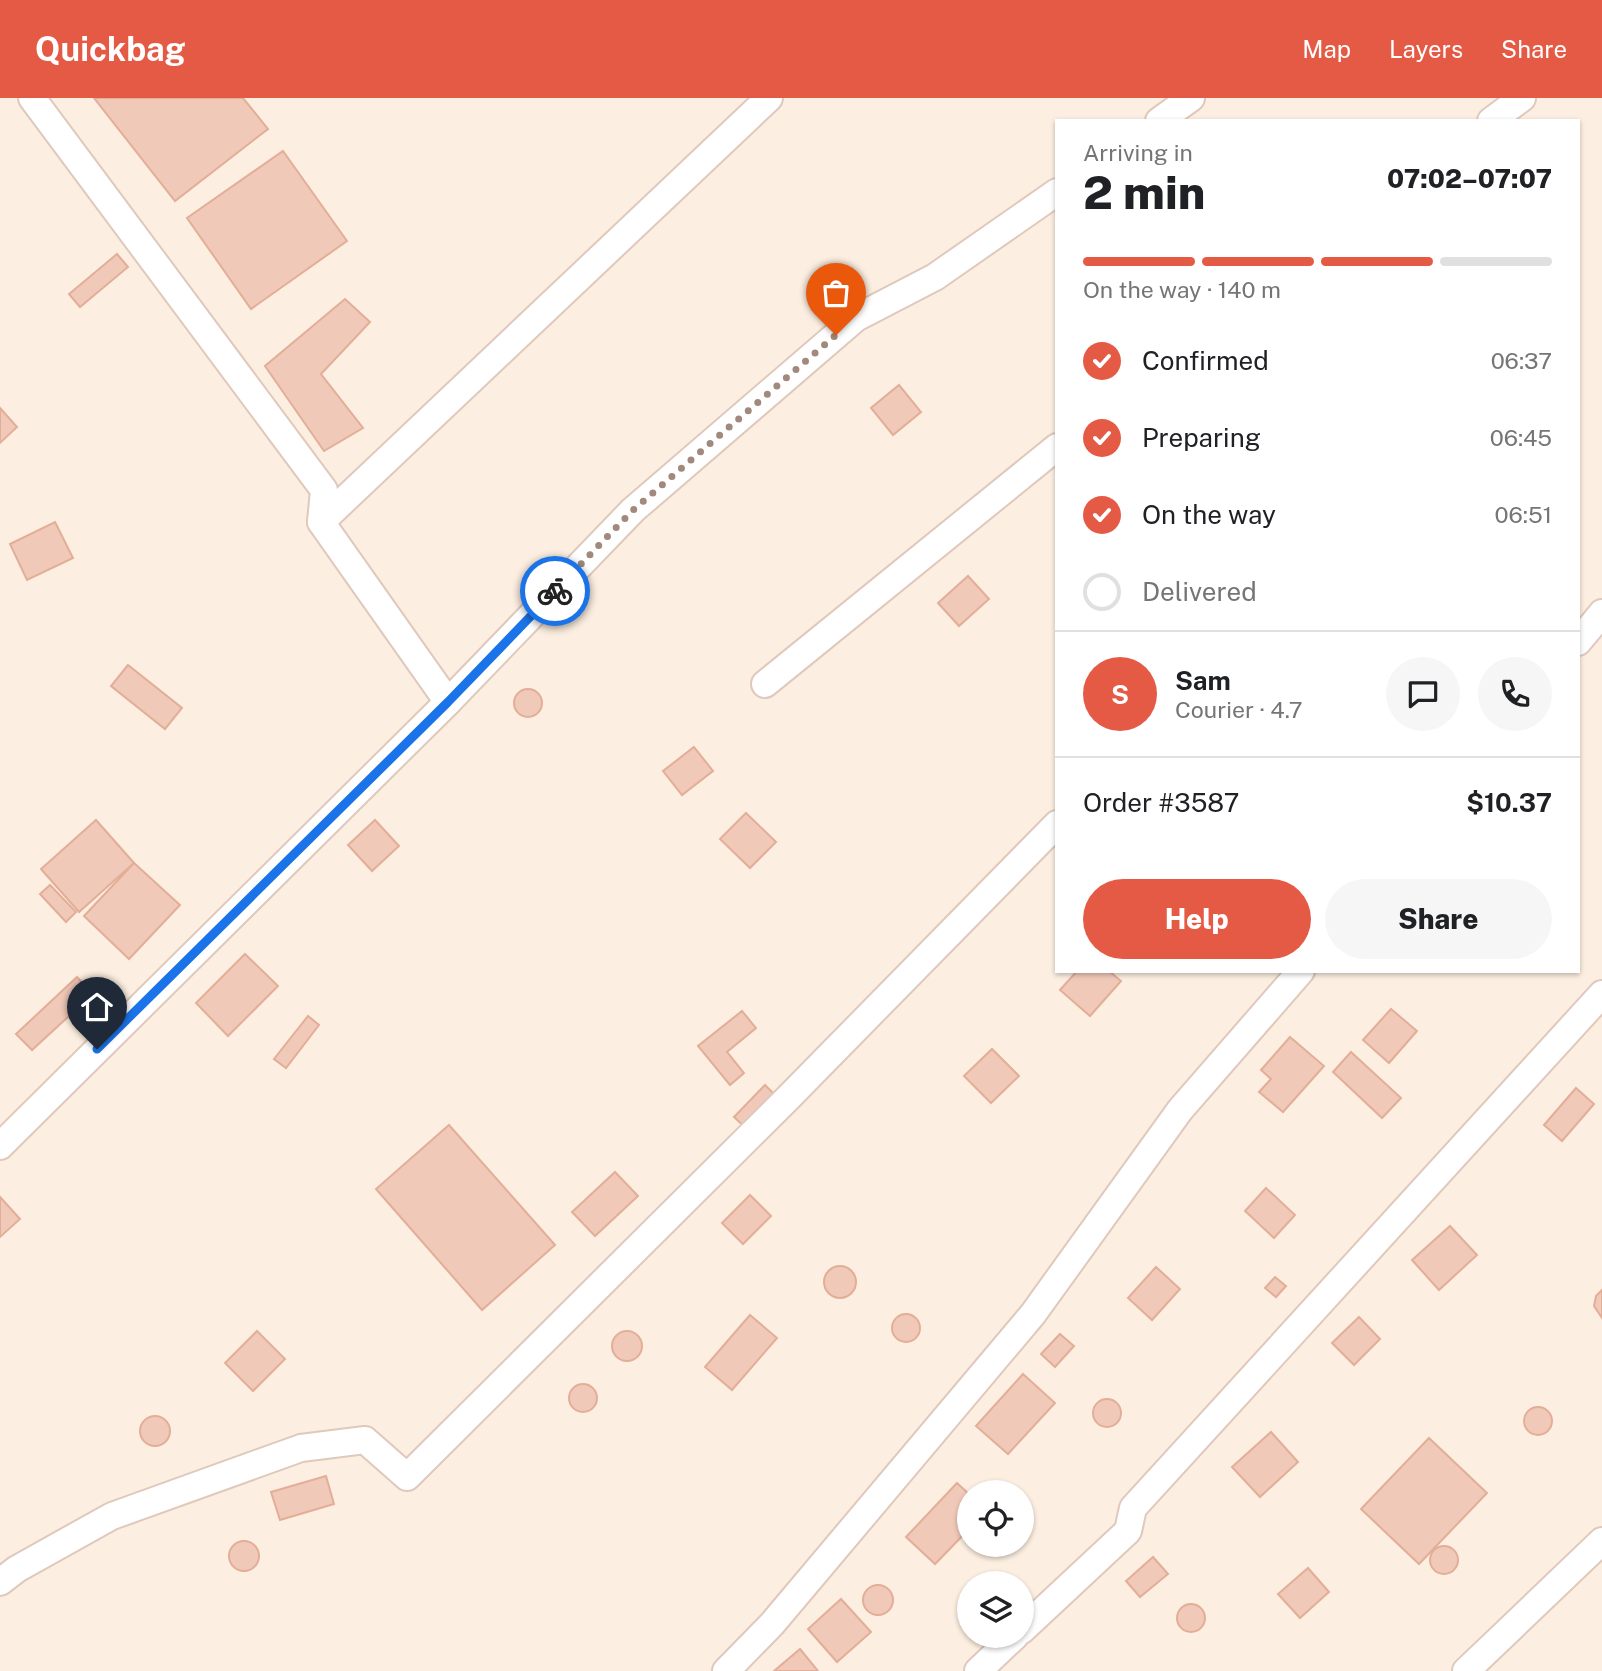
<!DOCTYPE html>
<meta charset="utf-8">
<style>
:root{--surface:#fff;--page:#f6f6f6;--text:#202124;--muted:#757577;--line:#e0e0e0;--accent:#e55a45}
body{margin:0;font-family:"Public Sans",sans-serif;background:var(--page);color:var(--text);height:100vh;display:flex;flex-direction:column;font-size:26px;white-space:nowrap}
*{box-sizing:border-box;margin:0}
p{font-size:23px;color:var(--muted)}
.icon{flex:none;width:38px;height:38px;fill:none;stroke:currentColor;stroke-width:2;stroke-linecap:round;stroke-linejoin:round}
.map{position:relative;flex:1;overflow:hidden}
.panel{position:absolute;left:1055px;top:21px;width:525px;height:854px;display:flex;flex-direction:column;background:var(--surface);border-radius:0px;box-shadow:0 2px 5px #0004}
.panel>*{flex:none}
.tools{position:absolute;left:957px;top:1382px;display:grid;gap:14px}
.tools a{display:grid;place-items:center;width:77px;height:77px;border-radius:50%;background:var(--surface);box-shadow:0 2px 5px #0004;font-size:35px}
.pin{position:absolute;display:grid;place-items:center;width:60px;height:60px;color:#fff;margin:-72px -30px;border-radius:50% 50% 50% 0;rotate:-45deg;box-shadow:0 0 7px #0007}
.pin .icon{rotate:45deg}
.courier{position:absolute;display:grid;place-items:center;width:70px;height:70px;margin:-35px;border:5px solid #1a73e8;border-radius:50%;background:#fff;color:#222;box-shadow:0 2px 9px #0007}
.head em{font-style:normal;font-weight:800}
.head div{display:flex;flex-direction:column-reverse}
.head{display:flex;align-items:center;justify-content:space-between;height:119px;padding:0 28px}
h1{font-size:46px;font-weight:800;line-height:52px}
.bar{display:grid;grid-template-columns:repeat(4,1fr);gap:10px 7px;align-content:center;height:84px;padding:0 28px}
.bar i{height:9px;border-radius:5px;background:var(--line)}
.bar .current{background:var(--accent)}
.bar p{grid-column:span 4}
.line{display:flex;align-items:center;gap:18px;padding:0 28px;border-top:2px solid var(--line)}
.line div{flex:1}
.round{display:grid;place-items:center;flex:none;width:74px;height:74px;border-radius:37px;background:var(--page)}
ol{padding:0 28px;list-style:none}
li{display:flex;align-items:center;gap:21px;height:77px}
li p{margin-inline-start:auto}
li .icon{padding:7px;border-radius:50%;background:var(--accent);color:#fff;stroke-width:4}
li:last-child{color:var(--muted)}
li i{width:38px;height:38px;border:4px solid var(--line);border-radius:50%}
.action{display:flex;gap:14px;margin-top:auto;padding:14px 28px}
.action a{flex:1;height:80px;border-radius:42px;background:var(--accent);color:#fff;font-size:28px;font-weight:800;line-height:80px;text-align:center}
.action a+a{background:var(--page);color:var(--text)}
header{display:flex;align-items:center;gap:42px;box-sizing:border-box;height:98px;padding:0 35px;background:var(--accent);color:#fff}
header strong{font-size:33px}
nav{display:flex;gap:38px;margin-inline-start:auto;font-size:24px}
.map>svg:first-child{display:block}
</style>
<header>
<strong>Quickbag</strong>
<nav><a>Map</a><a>Layers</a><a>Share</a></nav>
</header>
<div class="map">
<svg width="1602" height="1573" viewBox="0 0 1602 1573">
<rect width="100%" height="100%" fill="#fceee0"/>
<g fill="#f1c9b8" stroke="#e3ae98" stroke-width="2">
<path d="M94 0H243L268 31 175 103Z"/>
<path d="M283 53 347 143 251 211 187 120Z"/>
<path d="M117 156 128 169 80 209 69 196Z"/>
<path d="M345 201 370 224 321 276 363 330 324 353 265 268Z"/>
<path d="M899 287 921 314 893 337 871 310Z"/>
<path d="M0 310 17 329 0 345Z"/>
<path d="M55 424 73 460 27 482 10 446Z"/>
<path d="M968 478 989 501 959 528 938 505Z"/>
<path d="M128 567 182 610 165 631 111 588Z"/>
<circle cx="528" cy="605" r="14"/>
<path d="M694 649 713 673 682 697 663 673Z"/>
<path d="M746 715 776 744 750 770 720 741Z"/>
<path d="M96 722 134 765 79 814 41 771Z"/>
<path d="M375 722 399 748 372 773 348 747Z"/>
<path d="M134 765 180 807 129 861 84 818Z"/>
<path d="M50 787 76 814 66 824 40 796Z"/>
<path d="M245 856 278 888 228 938 196 905Z"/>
<path d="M1077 873H1109L1121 883 1090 918 1060 892Z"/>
<path d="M77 879 93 896 32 952 16 936Z"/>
<path d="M1391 911 1417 933 1389 965 1363 942Z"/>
<path d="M742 913 756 930 727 954 744 975 730 987 698 948Z"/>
<path d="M308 918 319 927 286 970 274 961Z"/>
<path d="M1290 939 1324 968 1283 1014 1259 994 1271 981 1261 972Z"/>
<path d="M992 951 1019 978 991 1005 964 978Z"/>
<path d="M1351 954 1401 1000 1382 1020 1333 974Z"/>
<path d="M765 987 780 1002 749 1033 734 1019Z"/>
<path d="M1576 990 1594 1006 1562 1043 1544 1027Z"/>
<path d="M449 1027 555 1147 482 1212 376 1091Z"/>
<path d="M615 1074 638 1098 595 1138 572 1114Z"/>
<path d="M1266 1090 1295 1117 1274 1140 1245 1113Z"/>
<path d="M750 1097 771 1118 743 1146 722 1125Z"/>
<path d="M0 1099 20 1121 0 1139Z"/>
<path d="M1450 1128 1477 1157 1439 1192 1412 1162Z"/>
<circle cx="840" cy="1184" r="16"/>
<path d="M1156 1169 1180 1191 1152 1222 1128 1200Z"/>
<path d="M1275 1179 1286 1188 1276 1199 1265 1190Z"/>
<path d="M1602 1192V1220L1594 1208 1596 1198Z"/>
<circle cx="906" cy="1230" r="14"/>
<path d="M750 1217 777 1240 732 1292 705 1269Z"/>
<path d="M1359 1219 1380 1241 1354 1267 1332 1245Z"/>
<path d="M257 1233 285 1261 253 1293 225 1265Z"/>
<circle cx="627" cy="1248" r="15"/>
<path d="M1060 1236 1074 1248 1055 1269 1041 1256Z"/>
<path d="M1023 1276 1055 1305 1008 1356 976 1328Z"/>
<circle cx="583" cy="1300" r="14"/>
<circle cx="1107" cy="1315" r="14"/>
<circle cx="1538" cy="1323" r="14"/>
<circle cx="155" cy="1333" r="15"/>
<path d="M1271 1334 1298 1364 1260 1399 1232 1369Z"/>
<path d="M1429 1340 1487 1395 1419 1466 1361 1411Z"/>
<path d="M326 1378 334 1406 280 1422 271 1394Z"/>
<path d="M957 1385 970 1397V1430L935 1466 906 1439Z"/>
<circle cx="244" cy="1458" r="15"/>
<circle cx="1444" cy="1462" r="14"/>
<path d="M1153 1459 1168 1476 1140 1499 1126 1483Z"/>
<path d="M1308 1470 1329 1494 1300 1520 1278 1496Z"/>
<circle cx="878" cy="1502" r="15"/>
<path d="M841 1501 871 1534 837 1564 808 1531Z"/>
<circle cx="1191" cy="1520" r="14"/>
<path d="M800 1551 818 1573H774Z"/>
</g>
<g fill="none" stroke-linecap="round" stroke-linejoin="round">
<defs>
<g id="street">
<path d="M32 0 324 392 321 424 448 604"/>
<path d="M1159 23 1191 0"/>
<path d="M1491 23 1522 0"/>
<path d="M321 424 769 0"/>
<path d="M1578 544 1602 515"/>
<path d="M765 586 1057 349"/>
<path d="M0 1048 448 604 633 412 856 220 935 179 1057 94"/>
<path d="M0 1484 17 1471 112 1418 301 1350 365 1342 407 1379 788 1000 1057 726"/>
<path d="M1022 1532 1128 1433 1133 1410 1602 896"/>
<path d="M726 1573 772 1526 1033 1216 1180 1012 1301 873"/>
<path d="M978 1573 1015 1538"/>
<path d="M1466 1573 1602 1443"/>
</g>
</defs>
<use href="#street" stroke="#dfc9bc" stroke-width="30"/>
<use href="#street" stroke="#fff" stroke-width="26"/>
</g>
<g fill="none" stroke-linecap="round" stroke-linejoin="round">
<path stroke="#a2897d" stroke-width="7" stroke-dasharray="0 12.6" d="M555 493 633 412 836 237"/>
<path stroke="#1a73e8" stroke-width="9" d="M97 951 448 604 555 493"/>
</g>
</svg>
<div class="tools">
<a><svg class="icon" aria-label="locate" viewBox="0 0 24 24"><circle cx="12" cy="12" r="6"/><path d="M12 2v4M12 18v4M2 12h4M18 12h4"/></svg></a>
<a><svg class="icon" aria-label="layers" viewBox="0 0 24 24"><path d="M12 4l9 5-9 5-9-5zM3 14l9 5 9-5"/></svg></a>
</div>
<div class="pin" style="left:836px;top:237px;background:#ea580c"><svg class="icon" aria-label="bag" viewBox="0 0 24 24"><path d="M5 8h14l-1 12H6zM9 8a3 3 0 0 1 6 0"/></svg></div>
<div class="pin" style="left:97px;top:951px;background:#1f2937"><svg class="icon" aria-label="home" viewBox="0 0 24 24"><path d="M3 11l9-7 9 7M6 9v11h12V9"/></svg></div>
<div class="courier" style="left:555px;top:493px"><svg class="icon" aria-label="bike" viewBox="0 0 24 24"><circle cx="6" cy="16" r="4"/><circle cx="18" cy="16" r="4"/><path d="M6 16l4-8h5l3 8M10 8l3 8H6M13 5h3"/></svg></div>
<section class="panel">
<div class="head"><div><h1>2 min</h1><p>Arriving in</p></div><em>07:02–07:07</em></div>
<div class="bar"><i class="current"></i><i class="current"></i><i class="current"></i><i></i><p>On the way · 140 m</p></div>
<ol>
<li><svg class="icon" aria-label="check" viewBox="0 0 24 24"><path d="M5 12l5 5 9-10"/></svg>Confirmed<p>06:37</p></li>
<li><svg class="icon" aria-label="check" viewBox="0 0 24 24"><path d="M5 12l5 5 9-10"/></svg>Preparing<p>06:45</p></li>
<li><svg class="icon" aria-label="check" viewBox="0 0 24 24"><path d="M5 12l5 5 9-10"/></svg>On the way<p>06:51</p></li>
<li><i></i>Delivered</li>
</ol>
<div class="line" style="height:126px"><b class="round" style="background:var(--accent);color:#fff">S</b><div><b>Sam</b><p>Courier · 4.7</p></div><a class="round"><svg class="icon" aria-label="chat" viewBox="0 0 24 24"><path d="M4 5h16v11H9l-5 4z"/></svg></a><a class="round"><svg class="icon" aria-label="phone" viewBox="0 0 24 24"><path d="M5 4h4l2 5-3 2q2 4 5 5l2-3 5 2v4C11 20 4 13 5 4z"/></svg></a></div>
<div class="line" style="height:91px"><div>Order #3587</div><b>$10.37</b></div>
<div class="action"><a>Help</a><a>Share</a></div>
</section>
</div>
